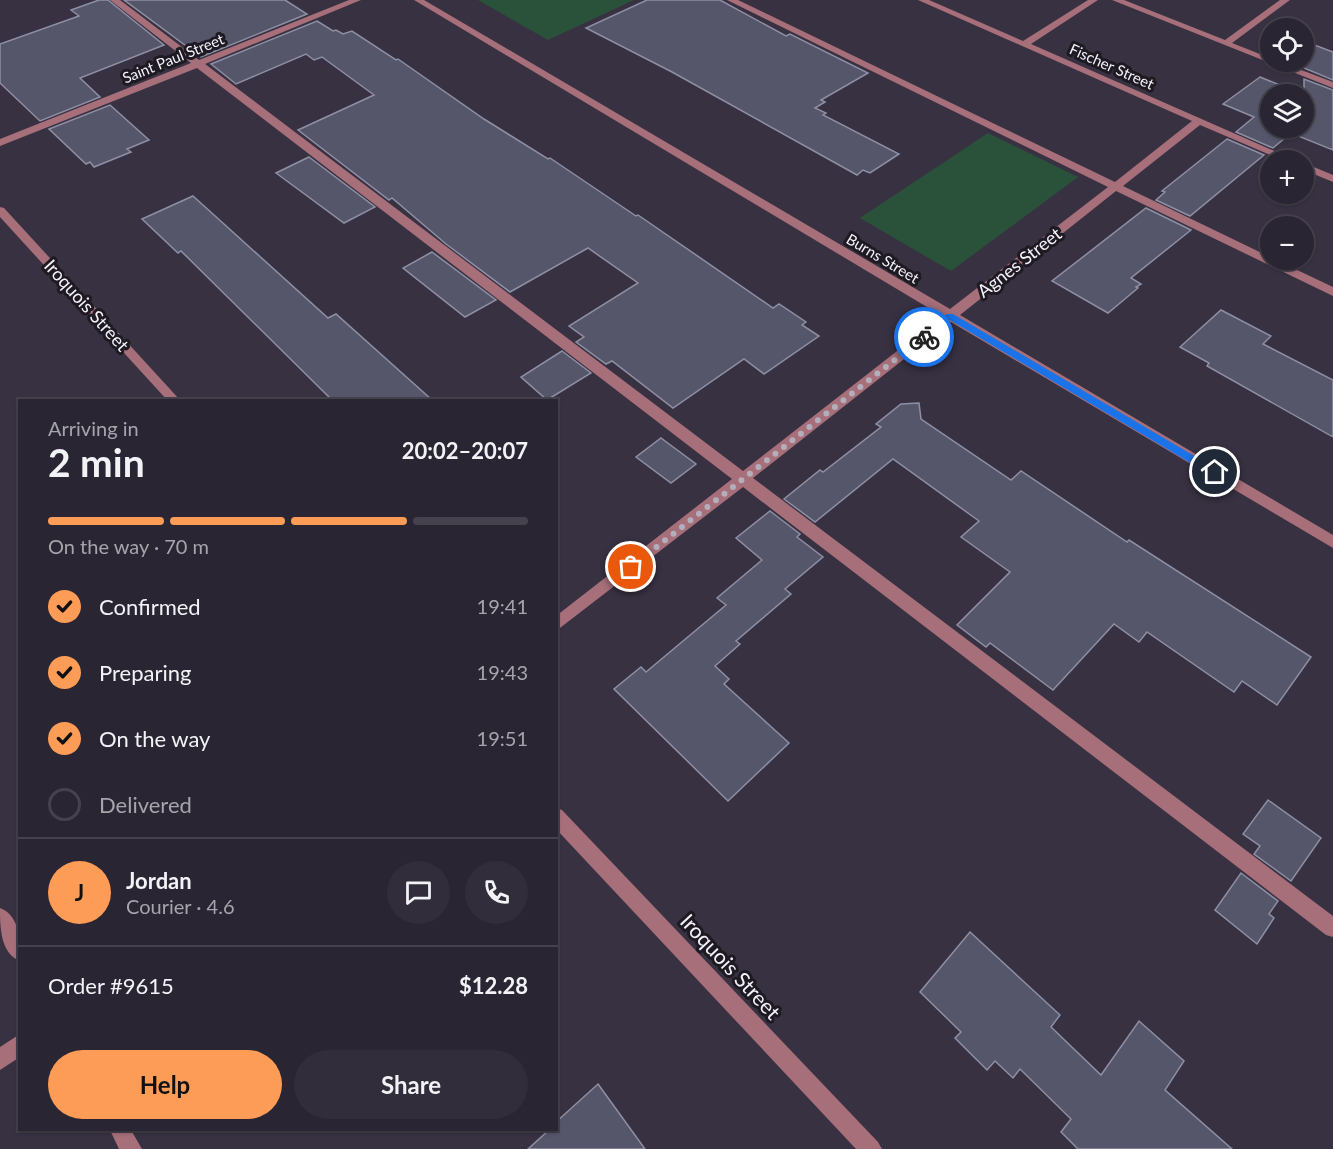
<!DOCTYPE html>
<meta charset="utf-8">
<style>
:root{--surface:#2a2532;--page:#322d3a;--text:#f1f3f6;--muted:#a5a5ac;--line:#46424d;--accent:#fd9c56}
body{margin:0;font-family:Lato,sans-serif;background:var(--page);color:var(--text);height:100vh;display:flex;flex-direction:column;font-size:22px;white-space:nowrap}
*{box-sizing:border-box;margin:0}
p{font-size:20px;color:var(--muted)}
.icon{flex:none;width:33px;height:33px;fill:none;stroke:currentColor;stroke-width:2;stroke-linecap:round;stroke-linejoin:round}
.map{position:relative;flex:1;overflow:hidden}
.side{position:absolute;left:18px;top:399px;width:540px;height:732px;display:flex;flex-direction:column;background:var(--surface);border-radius:0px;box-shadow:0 2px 4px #0004,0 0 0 2px var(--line)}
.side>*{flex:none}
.tools{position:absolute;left:1260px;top:18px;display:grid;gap:12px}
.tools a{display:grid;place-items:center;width:54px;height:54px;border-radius:50%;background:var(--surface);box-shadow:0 2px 4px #0004,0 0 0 2px var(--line);font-size:30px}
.pin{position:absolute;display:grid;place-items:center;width:51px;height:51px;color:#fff;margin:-26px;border:3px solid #fff;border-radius:50%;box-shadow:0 2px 6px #0007}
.courier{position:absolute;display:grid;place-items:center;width:60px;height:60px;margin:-30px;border:4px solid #1a73e8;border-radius:50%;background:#fff;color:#222;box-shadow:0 2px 8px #0007}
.summary em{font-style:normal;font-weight:700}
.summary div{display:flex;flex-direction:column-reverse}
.summary{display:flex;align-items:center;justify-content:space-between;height:102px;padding:0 30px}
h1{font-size:39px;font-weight:700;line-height:45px}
.bar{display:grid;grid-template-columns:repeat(4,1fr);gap:9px 6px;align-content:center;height:72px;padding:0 30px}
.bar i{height:8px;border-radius:4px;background:var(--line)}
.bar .active{background:var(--accent)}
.bar p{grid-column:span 4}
.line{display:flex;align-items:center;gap:15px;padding:0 30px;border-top:2px solid var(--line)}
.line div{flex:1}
.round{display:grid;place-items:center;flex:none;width:63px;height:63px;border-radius:32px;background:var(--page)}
ol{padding:0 30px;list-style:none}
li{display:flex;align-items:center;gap:18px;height:66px}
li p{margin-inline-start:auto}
li .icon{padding:6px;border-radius:50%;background:var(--accent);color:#111;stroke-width:4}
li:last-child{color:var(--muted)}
li i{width:33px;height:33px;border:3px solid var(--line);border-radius:50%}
.action{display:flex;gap:12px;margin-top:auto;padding:12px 30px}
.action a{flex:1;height:69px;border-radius:36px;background:var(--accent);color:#111;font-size:24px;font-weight:700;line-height:69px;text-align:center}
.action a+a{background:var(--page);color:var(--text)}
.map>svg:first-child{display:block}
</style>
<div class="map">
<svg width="1333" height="1149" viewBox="0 0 1333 1149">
<rect width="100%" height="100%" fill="#383142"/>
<g fill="#2a523a">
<path d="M478 0H634L548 40Z"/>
<path d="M988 133 1078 177 951 271 860 218Z"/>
</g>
<g fill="#55566a" stroke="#8e8fa5" stroke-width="1.5">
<path d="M99 0H108L164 45 80 78 100 97 40 121 0 83V44L79 16 71 10Z"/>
<path d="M124 0H285L307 14 201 57Z"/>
<path d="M647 0H720L786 36 790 34 868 73 821 100 825 102 815 108 826 113 823 115 899 154 870 173 863 170 857 175 672 72 586 28Z"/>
<path d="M317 21 333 31 336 30 343 34 352 31 396 60 398 59 484 119 548 159 550 158 636 216 638 215 773 308 779 304 806 322 802 325 819 336 764 374 744 359 673 408 612 361 606 364 576 342 584 337 569 326 638 283 588 248 510 292 446 244 392 198 389 200 298 130 374 95 322 57 314 60 306 54 236 84 211 64Z"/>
<path d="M1304 41 1333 52V80L1304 68Z"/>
<path d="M1260 77 1302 94H1270V128H1304V79L1333 90V150L1291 133 1273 148 1236 132 1254 117 1223 104Z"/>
<path d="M110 105 149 140 127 149 131 152 94 167 90 162 86 164 49 129Z"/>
<path d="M1227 139 1264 155 1190 216 1156 200 1165 192 1162 191Z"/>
<path d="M309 157 375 207 344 223 276 173Z"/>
<path d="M193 196 328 318 336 314 432 400H332L181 251 178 253 142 219Z"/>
<path d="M1146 208 1191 230 1131 278 1141 284 1136 287 1138 288 1108 313 1052 281Z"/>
<path d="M432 252 496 300 465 317 403 268Z"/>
<path d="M1221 310 1271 336 1263 344 1333 380V437L1207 366 1209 363 1180 347Z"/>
<path d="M562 351 591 373 547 400 521 377Z"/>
<path d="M919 403 921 419 1011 480 1021 471 1127 542 1129 540 1311 657 1277 705 1242 681 1234 692 1147 632 1139 642 1114 624 1053 690 990 643 986 647 957 625 1010 572 961 537 979 521 893 459 815 522 784 499 820 470 823 472 881 427 876 424 901 404Z"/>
<path d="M661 438 696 464 671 483 636 457Z"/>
<path d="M770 511 800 534 797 537 823 557 785 589 791 594 736 641 740 644 715 666 729 679 724 684 789 743 728 801 614 689 641 667 646 672 726 605 717 598 762 560 736 538Z"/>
<path d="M1268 800 1321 838 1291 881 1254 854 1260 846 1243 834Z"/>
<path d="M1241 873 1278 901 1269 914 1274 918 1257 944 1215 910Z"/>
<path d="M970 932 1060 1015 1051 1027 1101 1075 1139 1021 1184 1061 1165 1090 1232 1149H1078L1061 1132 1071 1119 1020 1069 1013 1078 995 1061 987 1070 955 1038 961 1032 920 992Z"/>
<path d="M598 1084 645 1149H528L549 1130H556V1122Z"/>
</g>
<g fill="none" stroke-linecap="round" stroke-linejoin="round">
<g fill="#a66f79" fill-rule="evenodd">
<path d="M110 0H120L199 60 349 0H361L205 64 743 471 942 316 414 0H424L950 309 1108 187 727 0H738L1115 182 1192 121 918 0H929L1023 41 1088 0H1098L1031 44 1295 160H1282L1200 125 1123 186 1270 257V260H1276L1333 287V296L1116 191 960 315 1333 535V548L951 322 753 478 1333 916V937L1326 935 743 487 556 631V616L732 479 197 68 0 146V139L191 63Z"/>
<path d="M1112 0H1124L1225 40 1280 0H1290L1232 43 1270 58V62H1280L1333 82V88Z"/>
<path d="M1304 163 1333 175V182L1304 170Z"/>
<path d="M0 207 4 208 180 400H167L0 217Z"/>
<path d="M556 808 562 810 878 1142 882 1149H856L556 829Z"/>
<path d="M0 908C21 916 20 943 20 961 0 953 0 926 0 908Z"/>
<path d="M20 1034V1057L0 1070V1047Z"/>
<path d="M110 1130H131L142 1149H119Z"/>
</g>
</g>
<path fill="#1a73e8" d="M947 314H953L1218 470V475H1211L950 320 927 339H921V335Z"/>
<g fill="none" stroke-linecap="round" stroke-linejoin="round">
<path stroke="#b3aebb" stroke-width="6" stroke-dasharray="0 10.8" d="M631 567 924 337"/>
</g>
<g text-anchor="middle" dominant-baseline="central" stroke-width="6" stroke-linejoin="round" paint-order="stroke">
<g font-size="15" fill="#f5f1fc" stroke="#1e1a22">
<text transform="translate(173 58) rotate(-22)">Saint Paul Street</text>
<text transform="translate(1112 66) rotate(24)">Fischer Street</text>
<text transform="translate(883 258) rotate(31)">Burns Street</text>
</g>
<g font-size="18" fill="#f5f1fc" stroke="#1e1a22">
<text transform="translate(1019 262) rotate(-38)">Agnes Street</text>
<text transform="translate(87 305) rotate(48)">Iroquois Street</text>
</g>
<g font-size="21" fill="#f5f1fc" stroke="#1e1a22">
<text transform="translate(731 966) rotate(47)">Iroquois Street</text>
</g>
</g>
</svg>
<div class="tools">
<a><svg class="icon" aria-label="locate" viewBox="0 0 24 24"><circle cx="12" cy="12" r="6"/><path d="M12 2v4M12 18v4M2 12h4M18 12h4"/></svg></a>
<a><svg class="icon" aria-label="layers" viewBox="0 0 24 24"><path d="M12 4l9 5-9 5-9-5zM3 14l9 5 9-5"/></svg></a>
<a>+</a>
<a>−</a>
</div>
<div class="pin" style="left:631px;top:567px;background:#ea580c"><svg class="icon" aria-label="bag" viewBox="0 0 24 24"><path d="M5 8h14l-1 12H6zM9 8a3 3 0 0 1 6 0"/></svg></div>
<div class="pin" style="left:1215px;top:472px;background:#1f2937"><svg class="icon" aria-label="home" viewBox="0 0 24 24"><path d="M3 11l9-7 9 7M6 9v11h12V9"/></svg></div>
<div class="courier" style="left:924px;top:337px"><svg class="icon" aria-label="bike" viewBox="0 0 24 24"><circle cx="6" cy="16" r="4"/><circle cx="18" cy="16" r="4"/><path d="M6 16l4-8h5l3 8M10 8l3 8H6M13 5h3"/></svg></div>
<section class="side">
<div class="summary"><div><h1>2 min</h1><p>Arriving in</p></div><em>20:02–20:07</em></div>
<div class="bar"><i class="active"></i><i class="active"></i><i class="active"></i><i></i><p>On the way · 70 m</p></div>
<ol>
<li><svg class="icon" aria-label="check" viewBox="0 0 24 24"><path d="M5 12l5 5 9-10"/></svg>Confirmed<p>19:41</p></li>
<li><svg class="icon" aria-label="check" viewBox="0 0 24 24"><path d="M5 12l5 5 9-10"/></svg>Preparing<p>19:43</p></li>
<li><svg class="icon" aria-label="check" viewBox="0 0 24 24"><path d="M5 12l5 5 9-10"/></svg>On the way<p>19:51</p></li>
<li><i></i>Delivered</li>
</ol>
<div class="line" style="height:108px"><b class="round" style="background:var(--accent);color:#111">J</b><div><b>Jordan</b><p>Courier · 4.6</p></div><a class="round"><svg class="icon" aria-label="chat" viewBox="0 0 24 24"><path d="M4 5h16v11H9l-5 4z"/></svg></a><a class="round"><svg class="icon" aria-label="phone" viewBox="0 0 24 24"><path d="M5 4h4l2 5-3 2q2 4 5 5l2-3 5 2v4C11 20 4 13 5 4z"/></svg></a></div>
<div class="line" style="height:78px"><div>Order #9615</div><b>$12.28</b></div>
<div class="action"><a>Help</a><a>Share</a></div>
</section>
</div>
